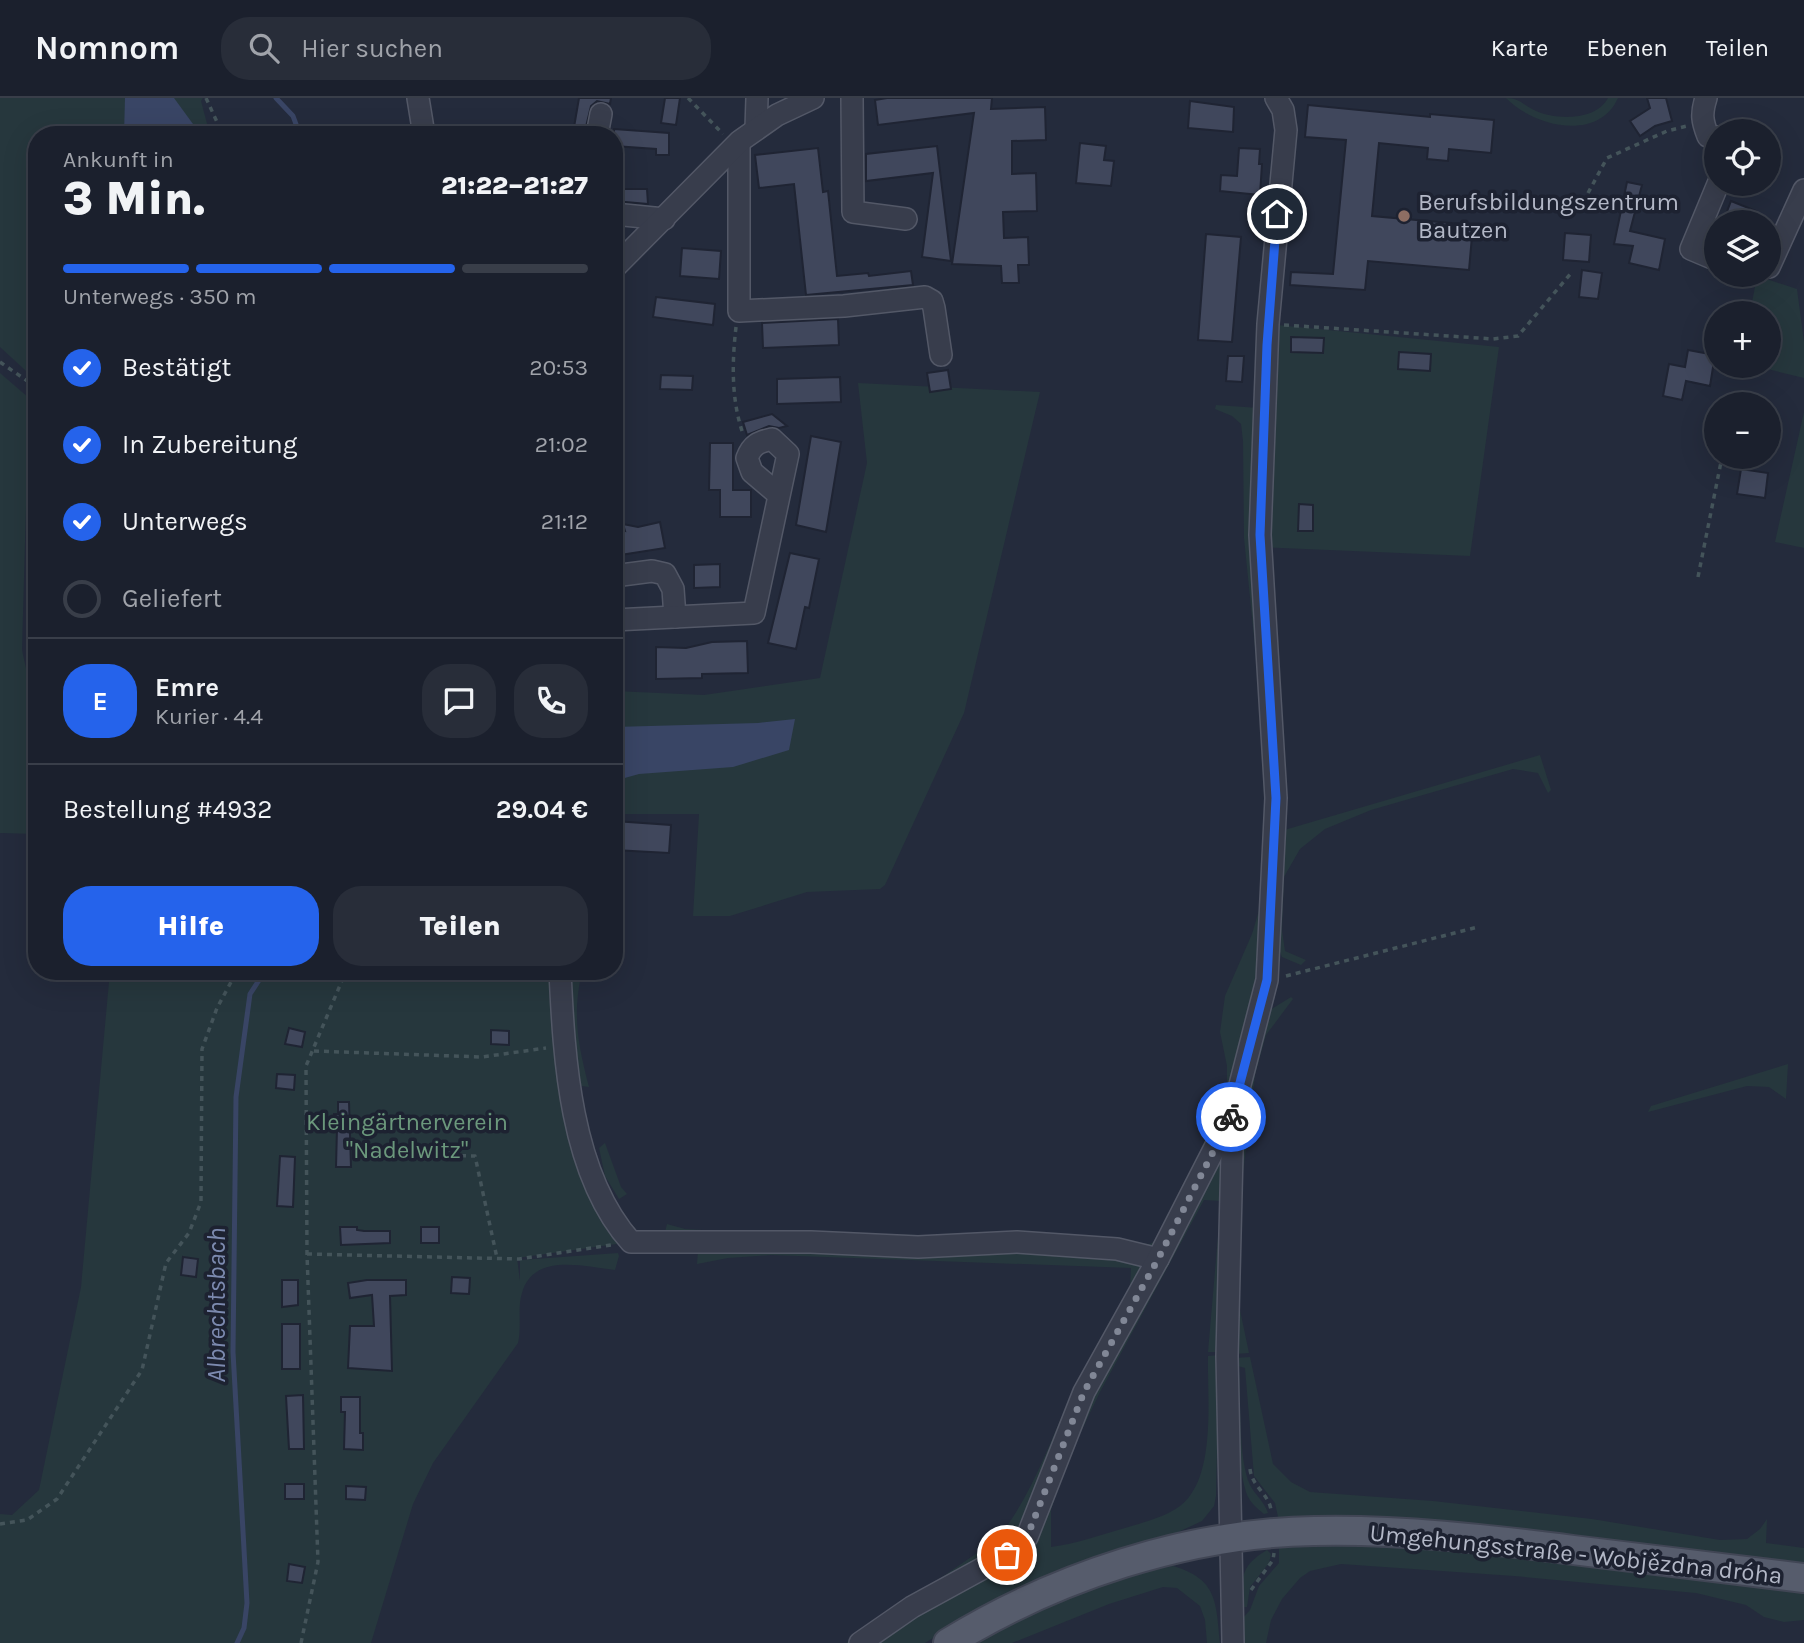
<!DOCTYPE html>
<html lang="de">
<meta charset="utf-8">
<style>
:root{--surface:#1b202d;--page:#282d39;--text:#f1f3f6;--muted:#a0a3aa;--line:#393e49;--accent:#2563eb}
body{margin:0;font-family:Karla,sans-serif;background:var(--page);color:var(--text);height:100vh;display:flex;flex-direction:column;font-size:26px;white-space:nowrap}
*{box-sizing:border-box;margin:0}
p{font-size:23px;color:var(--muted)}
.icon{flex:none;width:38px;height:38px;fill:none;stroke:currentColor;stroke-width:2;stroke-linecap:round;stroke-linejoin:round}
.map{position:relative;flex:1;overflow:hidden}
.drawer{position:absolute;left:28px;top:28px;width:595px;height:854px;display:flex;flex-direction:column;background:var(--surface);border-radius:28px;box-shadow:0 7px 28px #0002,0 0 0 2px var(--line)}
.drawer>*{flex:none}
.fabs{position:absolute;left:1704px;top:21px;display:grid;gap:14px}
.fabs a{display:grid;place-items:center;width:77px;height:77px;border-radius:50%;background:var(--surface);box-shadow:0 7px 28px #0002,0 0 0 2px var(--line);font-size:35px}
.pin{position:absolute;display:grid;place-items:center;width:60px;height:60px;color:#fff;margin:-30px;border:4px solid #fff;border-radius:50%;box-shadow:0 2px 7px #0007}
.courier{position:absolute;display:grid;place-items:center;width:70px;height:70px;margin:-35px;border:5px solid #2563eb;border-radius:50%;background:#fff;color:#222;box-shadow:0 2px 9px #0007}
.summary em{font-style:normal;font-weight:800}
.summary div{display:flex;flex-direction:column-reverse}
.summary{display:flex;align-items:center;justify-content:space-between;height:119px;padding:0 35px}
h1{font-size:46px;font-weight:800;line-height:52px}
.bar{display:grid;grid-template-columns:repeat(4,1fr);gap:10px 7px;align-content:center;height:84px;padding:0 35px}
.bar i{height:9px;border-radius:5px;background:var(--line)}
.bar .selected{background:var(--accent)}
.bar p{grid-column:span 4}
.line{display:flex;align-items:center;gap:18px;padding:0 35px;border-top:2px solid var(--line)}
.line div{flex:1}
.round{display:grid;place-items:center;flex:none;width:74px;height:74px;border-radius:28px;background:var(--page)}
ol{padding:0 35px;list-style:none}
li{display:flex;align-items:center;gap:21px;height:77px}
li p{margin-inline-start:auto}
li .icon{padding:7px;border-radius:50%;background:var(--accent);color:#fff;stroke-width:4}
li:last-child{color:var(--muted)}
li i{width:38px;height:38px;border:4px solid var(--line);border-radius:50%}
.action{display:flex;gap:14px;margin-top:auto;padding:14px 35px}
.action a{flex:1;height:80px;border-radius:28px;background:var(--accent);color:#fff;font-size:28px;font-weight:800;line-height:80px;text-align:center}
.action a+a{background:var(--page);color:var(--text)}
header{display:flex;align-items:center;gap:42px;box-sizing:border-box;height:98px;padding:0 35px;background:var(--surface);border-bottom:2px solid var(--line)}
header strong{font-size:33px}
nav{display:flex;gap:38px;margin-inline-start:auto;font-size:24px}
.search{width:490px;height:63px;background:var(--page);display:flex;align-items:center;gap:18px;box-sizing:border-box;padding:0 24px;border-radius:28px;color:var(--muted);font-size:26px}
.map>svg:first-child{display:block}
</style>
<header>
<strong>Nomnom</strong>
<div class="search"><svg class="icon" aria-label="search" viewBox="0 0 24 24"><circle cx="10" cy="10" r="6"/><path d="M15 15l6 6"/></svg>Hier suchen</div>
<nav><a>Karte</a><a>Ebenen</a><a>Teilen</a></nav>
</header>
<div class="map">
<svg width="1804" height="1545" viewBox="0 0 1804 1545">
<rect width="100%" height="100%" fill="#242b3c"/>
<g fill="#26373d">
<path d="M0 0H203L201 3 210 37H37V283L0 249Z"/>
<path d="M1506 0C1520 0 1524 8 1536 13 1556 22 1596 23 1608 0H1618C1598 45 1533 28 1506 0Z"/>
<path d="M1757 178 1797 191 1804 244V280L1755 268H1769V215H1750Z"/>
<path d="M1268 226 1499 249 1470 458 1261 449Z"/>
<path d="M0 275 29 300 22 552 37 621V736L0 735Z"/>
<path d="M858 285 1040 294 964 615 885 787 880 791 807 794 730 818H693L699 716H614V593L704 597 820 580 867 365Z"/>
<path d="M37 292V598L26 552 33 303Z"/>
<path d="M1216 307 1259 310 1256 437 1271 726 1267 842 1251 940 1224 1025 1166 1140C1156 1155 1144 1153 1128 1149 991 1142 854 1143 717 1143L715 1141 665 1134 667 1126 685 1131 737 1134 1057 1139 1150 1146 1161 1139 1185 1097 1215 1034 1227 996V968L1220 934 1225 898 1252 836 1265 792 1266 733 1257 569 1244 440 1243 343 1241 326 1232 318 1215 311Z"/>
<path d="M1804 314V450L1775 444Z"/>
<path d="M1540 657 1551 692 1548 695 1538 675 1513 671 1371 712 1325 731 1300 751 1284 779 1282 832 1285 853 1306 862 1301 867 1282 859 1276 844 1281 733Z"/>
<path d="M110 873H560L578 1030 631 1144 517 1160 520 1183V1162L618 1155 619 1158 615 1172C585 1169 533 1154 522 1195 517 1210 522 1228 518 1245L433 1365 413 1406 371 1545H0V1416L12 1417 39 1392 81 1189Z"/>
<path d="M566 873H582C572 918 578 946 589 989L582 988 575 983Z"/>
<path d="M1291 899 1293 901 1266 937 1255 977 1240 1100V1212L1249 1255 1234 1256 1240 1024 1265 924 1270 912Z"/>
<path d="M1788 966 1786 1001 1769 989 1747 988 1648 1014 1651 1008Z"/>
<path d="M605 1045 621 1089 627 1096 619 1101 605 1078 599 1050Z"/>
<path d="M1223 1056 1219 1254H1208L1221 1103 1204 1102 1100 1294 1066 1365 1051 1412V1449C1076 1446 1100 1437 1125 1430 1144 1424 1163 1420 1180 1408 1217 1380 1207 1299 1208 1258L1219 1257 1216 1398 1214 1408 1202 1423 1174 1436 1055 1473 965 1520 925 1545H871L1000 1469 1164 1167C1189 1133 1202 1092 1223 1056Z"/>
<path d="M698 1152H1039L1143 1163 1144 1175 1016 1444 856 1545H846L996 1442C1030 1401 1046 1353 1068 1305 1087 1266 1109 1229 1130 1191L1131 1170 771 1157 728 1160 697 1166Z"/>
<path d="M1250 1259 1273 1366 1291 1384 1310 1394 1433 1403 1592 1421 1720 1442 1747 1441 1760 1431 1767 1421 1766 1445 1804 1450V1470L1449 1425 1359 1418 1278 1419 1275 1405 1254 1378 1245 1270 1234 1267V1260Z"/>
<path d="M1236 1271H1239C1241 1301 1238 1361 1250 1387 1255 1397 1264 1403 1268 1415L1264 1416C1257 1410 1249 1404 1246 1394 1235 1356 1237 1311 1236 1271Z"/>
<path d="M1375 1447 1435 1449 1804 1492V1522L1784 1524 1764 1519 1746 1507 1696 1495 1514 1478 1341 1466 1310 1473 1300 1480 1282 1501 1271 1522 1266 1545H1243L1242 1521 1250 1512 1259 1488 1279 1465V1449Z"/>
<path d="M1267 1452 1271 1456 1269 1465 1250 1489 1247 1509H1241C1242 1479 1240 1468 1267 1452Z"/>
<path d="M1173 1468C1218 1481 1216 1505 1220 1545H1207L1205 1522 1200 1508 1177 1490 1163 1489 1109 1506 1012 1545H970C1034 1512 1101 1481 1173 1468Z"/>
</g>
<g fill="#394565">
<path d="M125 0H174L201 37H124Z"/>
<path d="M795 621 789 652 733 669 639 676 614 683V629L758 625Z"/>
</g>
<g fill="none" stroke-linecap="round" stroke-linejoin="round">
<g stroke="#394565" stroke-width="5">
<path d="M276 0 293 18 300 37"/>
<path d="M237 1545 244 1530 247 1505 233 1254 236 999 250 896 265 873"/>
</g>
</g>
<g fill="#40475c" stroke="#1f2433" stroke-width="2">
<path d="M579 0H611L610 6 597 3 591 8 584 37 573 35Z"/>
<path d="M665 0H680L676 27 661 25Z"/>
<path d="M887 0H992L991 11 1045 9 1046 42 1012 43V76L1036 75 1037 113 1003 114 1004 140 1028 139 1029 167H1018L1019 185H1002L1001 168 952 166 974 15 878 27 875 2Z"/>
<path d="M1647 0H1666L1672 23 1655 28 1640 38 1630 23 1650 10Z"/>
<path d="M1190 3 1234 9 1233 34 1188 30Z"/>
<path d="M1308 7 1430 19V16L1494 22 1491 55 1449 51 1448 63 1427 61 1428 50 1379 45 1372 118 1473 127 1469 172 1368 163 1365 192 1290 187 1291 174 1333 176 1346 42 1305 39Z"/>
<path d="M614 31 669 35V57H656V51L614 48Z"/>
<path d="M1080 45 1106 48 1104 62 1114 63 1111 88 1076 85Z"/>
<path d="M937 48 939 65 951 163 922 159 933 75 866 83V56Z"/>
<path d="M818 50 823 94 828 93 837 178 868 175 869 178 911 173 913 187 806 197 794 86 759 90 755 57Z"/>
<path d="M1239 50 1260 51 1259 66H1262L1260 97 1220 93 1221 77 1237 78Z"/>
<path d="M1627 84 1642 87 1630 133 1665 141 1659 172 1629 165 1633 148 1614 146Z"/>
<path d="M614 91H647L648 106 614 103Z"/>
<path d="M1731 103 1756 113 1751 124H1723Z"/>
<path d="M1565 135 1591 137 1589 164 1563 162Z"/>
<path d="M1206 136 1241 139 1232 244 1198 242Z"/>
<path d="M682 150 721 153 719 181 680 178Z"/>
<path d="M1582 172 1602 175 1598 201 1579 199Z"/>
<path d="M656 199 715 206 713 227 653 219Z"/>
<path d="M838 221 839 247 763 250 762 225Z"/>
<path d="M1291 239 1324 240 1323 255 1291 254Z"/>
<path d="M1688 252 1715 257 1710 288 1686 283 1682 302 1663 298 1669 266 1685 269Z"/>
<path d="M1399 254 1431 256 1430 273 1398 271Z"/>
<path d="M1228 258H1244L1242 284 1226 283Z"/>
<path d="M948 272 951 291 930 294 927 275Z"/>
<path d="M661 277 693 278 692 292 660 291Z"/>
<path d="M840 279 841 304 777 306V281Z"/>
<path d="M772 316 787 328 779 330 769 328 747 337 743 324Z"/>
<path d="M811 338 841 344 826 434 796 427Z"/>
<path d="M710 345H733V392H751V419H720V392H709Z"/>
<path d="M1741 371 1768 375 1765 400 1737 396Z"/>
<path d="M1299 406 1313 407V433H1298Z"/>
<path d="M660 424 665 450 614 458V431L625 433 623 426 638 429Z"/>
<path d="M790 455 819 461 809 510 805 509 796 551 768 545Z"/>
<path d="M720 466V489L694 490V467Z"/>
<path d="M747 543 748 575 702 576V580L656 581V549L686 550 712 544Z"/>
<path d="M614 723 671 727 669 755 614 752Z"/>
<path d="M289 930 305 934 302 949 285 946Z"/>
<path d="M491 932 509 933V947L491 946Z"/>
<path d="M277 976 295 977 294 992 276 990Z"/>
<path d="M338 1004H349L351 1069H336L337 1030H334V1016H338Z"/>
<path d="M280 1058 295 1059 293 1109 277 1108Z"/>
<path d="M340 1129H357V1132L364 1133H390V1145L341 1147Z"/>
<rect x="421" y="1129" width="18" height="16"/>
<path d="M183 1159 198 1161 196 1179 181 1177Z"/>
<path d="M452 1179 470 1180 469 1196 451 1195Z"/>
<path d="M282 1182H298V1207L282 1209Z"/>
<path d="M367 1182H406V1197L390 1198 392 1273 348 1270 350 1228H374L372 1197 350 1200 348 1185Z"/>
<rect x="282" y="1226" width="18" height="45"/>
<path d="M303 1297 304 1351H289L286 1298Z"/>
<path d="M341 1299H360V1335H363V1352L344 1351 345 1314H341Z"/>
<rect x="285" y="1386" width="19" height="15"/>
<path d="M346 1388 366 1389 365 1402 346 1401Z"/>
<path d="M289 1466 305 1469 302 1485 287 1483Z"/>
</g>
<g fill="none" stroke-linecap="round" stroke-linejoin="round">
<defs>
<g id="minor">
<path d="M418 0 424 37"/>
<path d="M852 0 853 114 906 121"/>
<path d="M1706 0C1701 16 1702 23 1708 38L1717 39"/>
<path d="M756 31 757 0"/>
<path d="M597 37 601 16"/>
<path d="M739 45V213L844 208 925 199 932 203 934 210 941 257"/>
<path d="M614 116 664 121"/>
<path d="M1717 162 1691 151 1718 86"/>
<path d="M1769 169 1804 92"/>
<path d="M614 170 740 43 777 17 813 0"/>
<path d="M614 478 652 473 665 476 673 491 675 519"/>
<path d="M614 522 754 515 788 356 772 341C758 344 752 347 747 360L752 374 779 397"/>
<path d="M560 873C564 960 570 1076 631 1144H811L918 1149 1017 1144 1117 1151 1158 1161"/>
<path d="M860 1545 912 1509 1007 1457 1027 1439 1084 1294 1158 1161 1229 1022"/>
<path d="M1233 1545 1227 1258 1233 1014 1267 882 1276 700 1260 437 1268 226 1286 32 1283 12 1276 0"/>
</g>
<path id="major" d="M948 1545C1055 1479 1187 1435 1314 1433 1400 1431 1487 1441 1573 1452 1650 1461 1727 1470 1804 1480"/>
</defs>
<use href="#minor" stroke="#535867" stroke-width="24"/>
<use href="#major" stroke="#414655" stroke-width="32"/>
<g stroke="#44545a" stroke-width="3.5" stroke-dasharray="5 5" stroke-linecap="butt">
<path d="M206 0 223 37"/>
<path d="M688 0 723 36"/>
<path d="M1588 95 1607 60 1667 33 1687 28"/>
<path d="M1284 227 1493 241 1518 238 1572 174"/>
<path d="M736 229C732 264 731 301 743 336"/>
<path d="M0 264 33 287"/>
<path d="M1698 479 1722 359"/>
<path d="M1286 878 1478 829"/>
<path d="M314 953 482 959 546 950"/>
<path d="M421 1057 475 1058 497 1160"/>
<path d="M307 1156 519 1161 611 1147"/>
<path d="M1250 1371C1252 1389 1269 1396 1271 1412"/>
<path d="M0 1426 27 1422 57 1401 142 1272 166 1165 189 1135 201 1104 202 951 217 910 237 873"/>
<path d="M1251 1492 1273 1462 1274 1455"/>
<path d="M301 1545 318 1464 307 1156 306 968 346 873"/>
</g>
<use href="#minor" stroke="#383d4c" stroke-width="21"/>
<use href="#major" stroke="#565c6c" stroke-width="28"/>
</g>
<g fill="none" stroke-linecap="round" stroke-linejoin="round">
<path stroke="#818796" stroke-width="7" stroke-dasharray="0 12.6" d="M1007 1457 1027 1439 1084 1294 1158 1161 1231 1019"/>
<path stroke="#2563eb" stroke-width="9" d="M1231 1019 1267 882 1276 700 1260 437 1267 247 1277 116"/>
</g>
<circle fill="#8d6e63" stroke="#1d2231" stroke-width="2.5" cx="1404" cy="118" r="7"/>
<g text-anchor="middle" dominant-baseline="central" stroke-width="7" stroke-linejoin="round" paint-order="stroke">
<g font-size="24" fill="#b3b8c7" stroke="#1d2231" text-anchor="start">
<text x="1418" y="104">Berufsbildungszentrum<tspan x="1418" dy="28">Bautzen</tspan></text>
</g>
<g font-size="24" fill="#6b987c" stroke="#1d2231">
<text x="407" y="1024">Kleingärtnerverein<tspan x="407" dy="28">"Nadelwitz"</tspan></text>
</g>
<g font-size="24" fill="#b3b8c7" stroke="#1d2231">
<text transform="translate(1576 1456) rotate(6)">Umgehungsstraße - Wobjězdna dróha</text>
</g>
<g font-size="26" font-style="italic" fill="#7c8aaf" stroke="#1d2231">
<text transform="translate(216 1207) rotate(-90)">Albrechtsbach</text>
</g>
</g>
</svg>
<div class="fabs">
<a><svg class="icon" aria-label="locate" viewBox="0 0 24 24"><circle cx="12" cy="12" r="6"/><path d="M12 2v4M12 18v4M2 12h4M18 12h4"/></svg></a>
<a><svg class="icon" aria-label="layers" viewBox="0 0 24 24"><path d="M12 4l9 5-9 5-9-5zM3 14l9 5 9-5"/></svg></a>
<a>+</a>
<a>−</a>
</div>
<div class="pin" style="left:1007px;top:1457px;background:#ea580c"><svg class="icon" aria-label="bag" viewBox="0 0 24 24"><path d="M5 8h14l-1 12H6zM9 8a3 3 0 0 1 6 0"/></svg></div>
<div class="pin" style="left:1277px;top:116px;background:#1f2937"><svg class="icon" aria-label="home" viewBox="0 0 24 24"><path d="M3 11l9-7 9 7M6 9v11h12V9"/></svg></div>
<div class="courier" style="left:1231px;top:1019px"><svg class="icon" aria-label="bike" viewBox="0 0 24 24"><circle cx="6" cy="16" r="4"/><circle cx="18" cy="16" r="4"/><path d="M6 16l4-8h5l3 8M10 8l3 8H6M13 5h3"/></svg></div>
<section class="drawer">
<div class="summary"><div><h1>3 Min.</h1><p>Ankunft in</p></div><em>21:22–21:27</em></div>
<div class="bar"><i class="selected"></i><i class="selected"></i><i class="selected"></i><i></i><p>Unterwegs · 350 m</p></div>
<ol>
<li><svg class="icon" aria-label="check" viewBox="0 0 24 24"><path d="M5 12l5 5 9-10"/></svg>Bestätigt<p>20:53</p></li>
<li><svg class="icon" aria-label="check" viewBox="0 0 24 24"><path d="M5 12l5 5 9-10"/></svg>In Zubereitung<p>21:02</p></li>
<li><svg class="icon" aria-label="check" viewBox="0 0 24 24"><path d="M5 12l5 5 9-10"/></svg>Unterwegs<p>21:12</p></li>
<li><i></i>Geliefert</li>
</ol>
<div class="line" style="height:126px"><b class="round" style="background:var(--accent);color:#fff">E</b><div><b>Emre</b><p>Kurier · 4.4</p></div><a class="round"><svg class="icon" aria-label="chat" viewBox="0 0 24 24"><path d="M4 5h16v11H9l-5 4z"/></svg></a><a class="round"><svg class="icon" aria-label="phone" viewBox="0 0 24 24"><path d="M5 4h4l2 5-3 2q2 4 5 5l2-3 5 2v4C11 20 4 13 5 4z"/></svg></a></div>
<div class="line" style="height:91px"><div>Bestellung #4932</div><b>29.04 €</b></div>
<div class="action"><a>Hilfe</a><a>Teilen</a></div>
</section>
</div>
